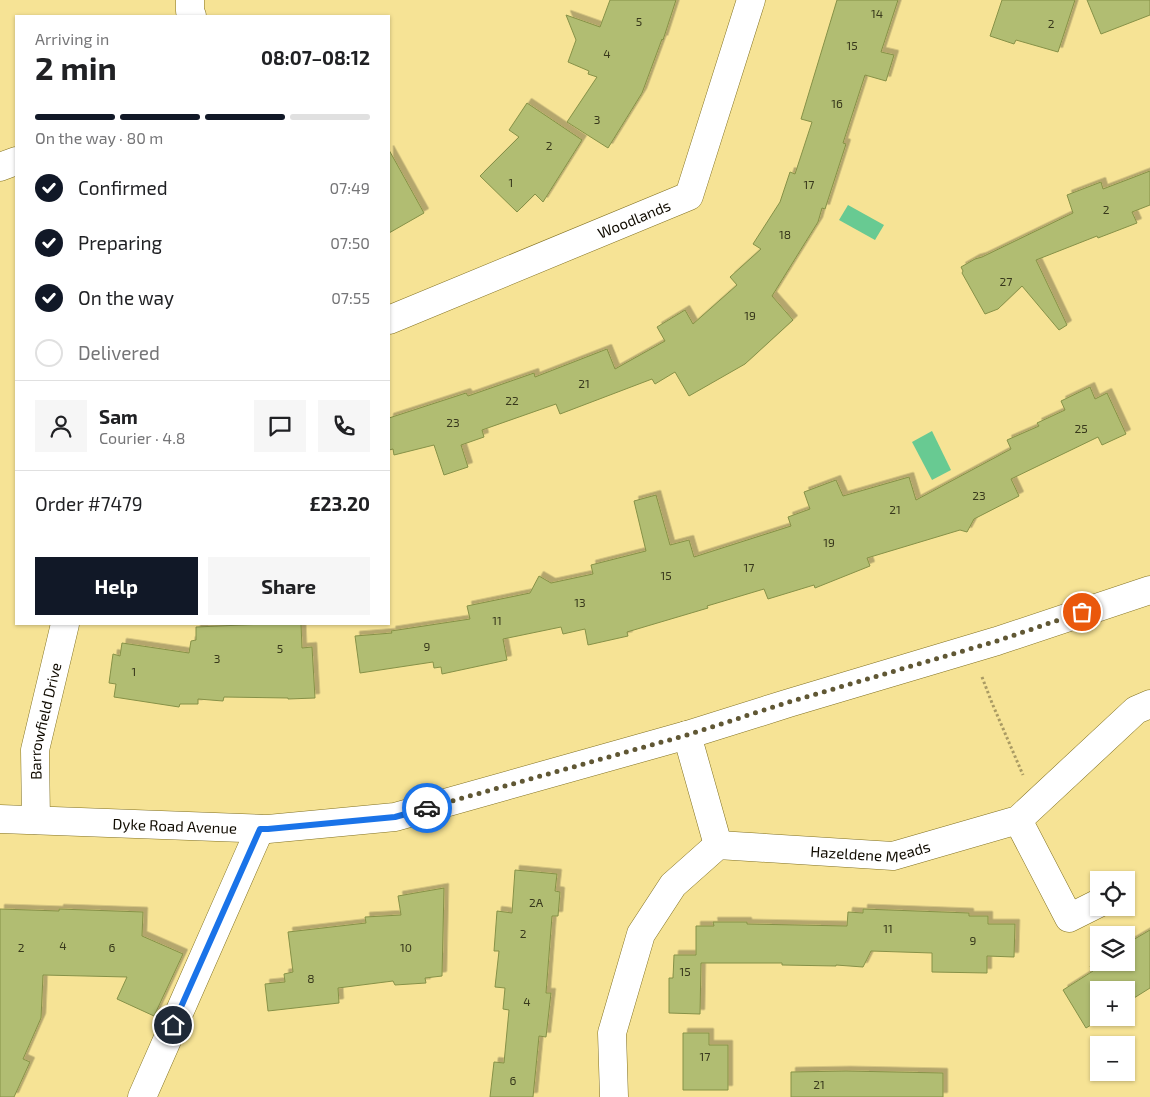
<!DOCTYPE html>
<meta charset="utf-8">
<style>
:root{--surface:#fff;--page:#f6f6f6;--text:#202124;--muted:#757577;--line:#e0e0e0;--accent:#111827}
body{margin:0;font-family:"Exo 2",sans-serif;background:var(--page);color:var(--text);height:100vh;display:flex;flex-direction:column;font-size:19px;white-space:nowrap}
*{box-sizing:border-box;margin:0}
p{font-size:16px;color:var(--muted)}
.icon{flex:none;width:28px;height:28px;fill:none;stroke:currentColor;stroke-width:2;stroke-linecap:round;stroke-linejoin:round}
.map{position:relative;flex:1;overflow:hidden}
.sheet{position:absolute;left:15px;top:15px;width:375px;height:610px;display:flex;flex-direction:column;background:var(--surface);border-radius:0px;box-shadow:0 1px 4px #0004}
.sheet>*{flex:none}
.fabs{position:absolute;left:1090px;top:871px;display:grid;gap:10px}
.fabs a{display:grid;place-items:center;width:45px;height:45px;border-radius:0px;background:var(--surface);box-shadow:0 1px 4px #0004;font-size:25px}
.pin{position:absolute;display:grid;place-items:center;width:42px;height:42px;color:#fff;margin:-21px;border:2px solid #fff;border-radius:50%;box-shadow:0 1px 5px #0007}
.courier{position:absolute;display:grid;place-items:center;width:50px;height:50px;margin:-25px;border:4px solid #1a73e8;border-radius:50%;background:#fff;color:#222;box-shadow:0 1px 6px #0007}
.headline em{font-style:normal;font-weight:700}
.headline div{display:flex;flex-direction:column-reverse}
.headline{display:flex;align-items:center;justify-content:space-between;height:85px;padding:0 20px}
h1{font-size:32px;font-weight:700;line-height:38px}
.bar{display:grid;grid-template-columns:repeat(4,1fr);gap:8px 5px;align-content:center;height:60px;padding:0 20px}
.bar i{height:6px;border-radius:4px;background:var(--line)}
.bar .current{background:var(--accent)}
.bar p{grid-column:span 4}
.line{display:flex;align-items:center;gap:12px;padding:0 20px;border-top:1px solid var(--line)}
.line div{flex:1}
.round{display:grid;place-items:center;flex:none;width:52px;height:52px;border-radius:0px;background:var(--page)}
ol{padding:0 20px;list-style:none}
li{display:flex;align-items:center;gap:15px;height:55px}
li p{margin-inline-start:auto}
li .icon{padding:5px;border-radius:50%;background:var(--accent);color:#fff;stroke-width:4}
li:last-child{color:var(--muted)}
li i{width:28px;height:28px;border:2px solid var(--line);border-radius:50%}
.primary-button{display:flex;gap:10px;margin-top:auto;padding:10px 20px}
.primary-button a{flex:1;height:58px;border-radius:0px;background:var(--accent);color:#fff;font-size:20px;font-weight:700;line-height:58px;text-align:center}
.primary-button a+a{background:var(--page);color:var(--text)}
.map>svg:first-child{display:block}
</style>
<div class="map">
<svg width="1150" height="1097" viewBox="0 0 1150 1097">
<defs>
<filter id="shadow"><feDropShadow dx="4.5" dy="-4.5" stdDeviation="0" flood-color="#0004"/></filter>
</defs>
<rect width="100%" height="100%" fill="#f6e395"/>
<g fill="#68ca92">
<path d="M848 205 884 225 875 240 839 220Z"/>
<path d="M932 431 951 470 932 480 912 442Z"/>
</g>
<g fill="#b1bd72" stroke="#869147" filter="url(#shadow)">
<path d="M610 0H676L663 40 662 39 642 93 608 148 567 122 597 77 588 74 589 71 568 62 576 40 566 15 600 27Z"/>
<path d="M837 0H898L881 52 894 55 886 81 865 75 843 143 846 144 825 209 822 208 818 222 772 296 793 320 745 364 689 396 675 372 655 384 652 379 560 414 556 404 482 430 484 437 461 445 468 467 444 475 434 445 394 455 393 449 389 450V418L466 393 468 396 534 373 535 377 607 349 615 369 665 341 657 327 685 310 693 324 737 285 730 277 761 249 753 244 780 202 790 172 795 174 812 122 801 119Z"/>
<path d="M1002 0H1075L1058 52 1016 40 1014 44 990 36Z"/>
<path d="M1087 0H1150V15L1101 34Z"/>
<path d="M527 103 582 140 543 202 535 194 517 212 480 176 519 137 509 130Z"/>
<path d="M389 150 424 213 389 233Z"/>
<path d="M1150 171V205L1132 212 1137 223 1098 238 1097 236 1036 260 1067 325 1059 330 1022 286 998 309 985 314 962 273 963 271 961 267 975 259 982 257 1073 213 1067 195 1101 182 1103 189Z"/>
<path d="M1090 387 1095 399 1107 393 1126 434 1102 445 1098 437 1011 479 1019 496 974 519 967 532 960 530 867 558 870 566 815 588 814 585 768 599 764 589 707 606 708 608 627 632 628 636 588 645 585 629 563 634 561 627 503 639 507 660 442 674 441 667 434 668 433 662 360 673 355 636 392 633 391 631 470 619 467 606 530 593 539 576 551 583 593 574 591 565 646 551 634 501 656 495 670 545 689 540 694 557 791 526 788 517 810 509 804 492 836 480 843 496 909 477 916 500 1011 449 1007 440 1039 426 1037 423 1065 410 1061 401Z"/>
<path d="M265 624H301L302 648 312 647 315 698 288 699V698L224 697 223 701 198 699V704H180L179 707 114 697 116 684 109 683 113 654 120 656 122 643 189 653 191 641 196 640V627Z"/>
<path d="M515 870 557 874 555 891 560 892 558 916H552L546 993H551L546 1037 539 1036 533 1097H490L494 1062 504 1063 509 1010 503 1009 505 988 495 987 499 951H494L497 911 512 913Z"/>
<path d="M444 888 442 976 425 978 426 983 395 985 393 981 338 988 339 1003 268 1011 265 984 285 982 284 974 293 972 288 932 366 923 365 917 401 915 398 896Z"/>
<path d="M0 909 59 911V909L143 912 142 936 183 954 154 1016 117 999 127 977 43 975 41 1018 23 1059 30 1062 14 1097H0Z"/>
<path d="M863 909 969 913V916H988V924H1015L1014 957 987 956V973L932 972V953L871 951 863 967 836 965V966L782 965V963H701L700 1014 669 1013V978H673L674 955H696V926H714L713 922H747V924L847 926 848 912 863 913Z"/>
<path d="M1150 930V988L1126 1003V990H1099V1018H1103L1086 1028 1063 990 1093 971 1090 966 1099 961V962H1126V944Z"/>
<path d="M683 1033H709V1045H728V1090H683Z"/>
<path d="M846 1071 943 1073V1097H791V1072Z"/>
</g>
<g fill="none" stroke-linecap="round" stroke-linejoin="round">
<defs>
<g id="minor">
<path d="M190 0V11L192 16"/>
<path d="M0 167 16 161"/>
<path id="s1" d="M389 320 689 196 751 0"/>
<path d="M687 735 718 845"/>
<path id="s2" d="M36 820 35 750 65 624"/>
<path d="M1018 820 1069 918 1099 903"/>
<path d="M142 1097 260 829"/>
<path id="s3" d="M614 1097 612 1033 641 934 673 885 718 845 893 856 1018 820 1136 710 1150 704"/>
</g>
<g id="tertiary">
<path id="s4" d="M0 819 268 829 395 817 687 735 789 703 997 641 1150 590"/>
</g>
</defs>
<use href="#minor" stroke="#827120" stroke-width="29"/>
<use href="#tertiary" stroke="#827120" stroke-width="29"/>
<path stroke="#aa9b64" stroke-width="3" stroke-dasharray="2.5 2.5" stroke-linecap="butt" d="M982 677 992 703 1023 775"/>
<use href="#minor" stroke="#fff" stroke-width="28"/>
<use href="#tertiary" stroke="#fff" stroke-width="28"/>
</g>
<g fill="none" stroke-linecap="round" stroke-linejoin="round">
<path stroke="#605734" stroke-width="5" stroke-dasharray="0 9" d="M427 808 687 735 789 702 997 641 1082 612"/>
<path stroke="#1a73e8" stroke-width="6" d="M173 1025 260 829H268L395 817 427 808"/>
</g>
<g text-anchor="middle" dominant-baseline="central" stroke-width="5" stroke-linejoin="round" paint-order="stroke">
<g font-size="12" fill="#38381c">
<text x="877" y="13">14</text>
<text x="639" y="21">5</text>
<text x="1051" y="23">2</text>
<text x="852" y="45">15</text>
<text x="607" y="53">4</text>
<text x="837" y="103">16</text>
<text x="597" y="119">3</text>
<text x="549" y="145">2</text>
<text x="511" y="182">1</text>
<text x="809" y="184">17</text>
<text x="1106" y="209">2</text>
<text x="785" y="234">18</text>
<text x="1006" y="281">27</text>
<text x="750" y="315">19</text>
<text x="584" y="383">21</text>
<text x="512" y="400">22</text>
<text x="453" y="422">23</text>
<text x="1081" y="428">25</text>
<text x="979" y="495">23</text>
<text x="895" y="509">21</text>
<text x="829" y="542">19</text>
<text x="749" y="567">17</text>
<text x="666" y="575">15</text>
<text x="580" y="602">13</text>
<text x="497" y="620">11</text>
<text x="427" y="646">9</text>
<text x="280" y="648">5</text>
<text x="217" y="658">3</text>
<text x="134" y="671">1</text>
<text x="536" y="902">2A</text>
<text x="888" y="928">11</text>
<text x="523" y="933">2</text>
<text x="973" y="940">9</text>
<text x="63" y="945">4</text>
<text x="21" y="947">2</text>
<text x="112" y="947">6</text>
<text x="406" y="947">10</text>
<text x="685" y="971">15</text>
<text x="311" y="978">8</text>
<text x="527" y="1001">4</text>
<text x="705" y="1056">17</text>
<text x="513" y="1080">6</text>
<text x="819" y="1084">21</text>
</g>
<g font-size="15" fill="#100b00" stroke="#fbf1c3">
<text stroke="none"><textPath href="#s1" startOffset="265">Woodlands</textPath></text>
<text stroke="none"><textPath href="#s2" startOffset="100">Barrowfield Drive</textPath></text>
<text stroke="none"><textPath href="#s4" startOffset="175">Dyke Road Avenue</textPath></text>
<text stroke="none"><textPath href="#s3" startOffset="439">Hazeldene Meads</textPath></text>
</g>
</g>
</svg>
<div class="fabs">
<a><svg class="icon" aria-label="locate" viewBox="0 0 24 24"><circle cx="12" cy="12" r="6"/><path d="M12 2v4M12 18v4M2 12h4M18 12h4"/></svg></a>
<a><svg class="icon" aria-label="layers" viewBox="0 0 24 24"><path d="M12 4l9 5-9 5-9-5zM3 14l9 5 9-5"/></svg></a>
<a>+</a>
<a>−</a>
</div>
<div class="pin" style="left:1082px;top:612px;background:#ea580c"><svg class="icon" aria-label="bag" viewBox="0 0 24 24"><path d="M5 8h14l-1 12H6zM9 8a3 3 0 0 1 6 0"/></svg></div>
<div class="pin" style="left:173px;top:1025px;background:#1f2937"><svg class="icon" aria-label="home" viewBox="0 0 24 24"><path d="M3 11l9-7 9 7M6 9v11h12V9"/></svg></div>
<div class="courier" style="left:427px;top:808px"><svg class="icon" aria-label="car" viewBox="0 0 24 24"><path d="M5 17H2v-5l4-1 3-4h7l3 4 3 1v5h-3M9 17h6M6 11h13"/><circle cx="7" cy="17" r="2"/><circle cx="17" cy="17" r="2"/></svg></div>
<section class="sheet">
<div class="headline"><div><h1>2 min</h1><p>Arriving in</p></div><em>08:07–08:12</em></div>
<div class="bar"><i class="current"></i><i class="current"></i><i class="current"></i><i></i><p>On the way · 80 m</p></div>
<ol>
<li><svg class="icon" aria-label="check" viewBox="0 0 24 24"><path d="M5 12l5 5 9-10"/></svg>Confirmed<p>07:49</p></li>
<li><svg class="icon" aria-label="check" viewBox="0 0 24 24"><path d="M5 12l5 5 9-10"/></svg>Preparing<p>07:50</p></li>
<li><svg class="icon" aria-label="check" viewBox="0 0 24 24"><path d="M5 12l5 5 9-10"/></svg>On the way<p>07:55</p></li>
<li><i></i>Delivered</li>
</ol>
<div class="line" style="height:90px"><a class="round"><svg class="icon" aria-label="person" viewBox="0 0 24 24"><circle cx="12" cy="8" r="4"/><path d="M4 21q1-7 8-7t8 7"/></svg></a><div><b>Sam</b><p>Courier · 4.8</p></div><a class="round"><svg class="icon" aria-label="chat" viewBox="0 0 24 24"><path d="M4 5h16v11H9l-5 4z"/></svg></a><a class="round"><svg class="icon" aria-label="phone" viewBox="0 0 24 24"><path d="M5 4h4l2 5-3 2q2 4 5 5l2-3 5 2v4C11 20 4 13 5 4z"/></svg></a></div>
<div class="line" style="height:65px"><div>Order #7479</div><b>£23.20</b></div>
<div class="primary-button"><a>Help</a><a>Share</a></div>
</section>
</div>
